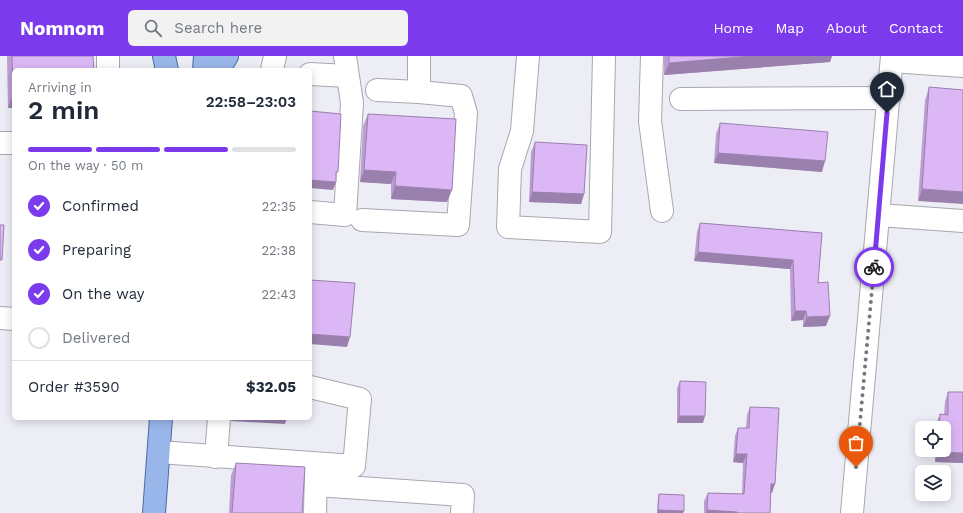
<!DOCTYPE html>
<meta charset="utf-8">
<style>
:root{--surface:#fff;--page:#f2f2f3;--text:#1f2937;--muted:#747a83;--line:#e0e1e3;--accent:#7c3aed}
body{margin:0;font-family:"Work Sans",sans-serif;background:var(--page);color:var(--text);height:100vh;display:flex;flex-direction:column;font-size:15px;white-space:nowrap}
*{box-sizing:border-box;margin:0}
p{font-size:13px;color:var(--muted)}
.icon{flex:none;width:22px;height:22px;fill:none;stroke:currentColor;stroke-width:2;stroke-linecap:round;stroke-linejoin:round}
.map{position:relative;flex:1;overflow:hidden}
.side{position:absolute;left:12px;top:12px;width:300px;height:352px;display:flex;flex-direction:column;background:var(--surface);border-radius:6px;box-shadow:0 2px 10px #0003}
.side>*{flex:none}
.buttons{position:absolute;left:915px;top:365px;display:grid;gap:8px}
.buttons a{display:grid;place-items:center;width:36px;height:36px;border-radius:6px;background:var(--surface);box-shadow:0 2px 10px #0003;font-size:20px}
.pin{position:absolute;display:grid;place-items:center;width:34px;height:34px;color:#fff;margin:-41px -17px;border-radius:50% 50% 50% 0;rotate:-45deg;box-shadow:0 0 4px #0007}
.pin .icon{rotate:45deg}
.courier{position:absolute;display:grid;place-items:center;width:40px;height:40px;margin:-20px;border:3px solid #7c3aed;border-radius:50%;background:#fff;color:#222;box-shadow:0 1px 5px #0007}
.headline em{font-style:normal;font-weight:600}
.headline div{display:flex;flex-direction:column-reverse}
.headline{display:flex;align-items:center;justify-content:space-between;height:68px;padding:0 16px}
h1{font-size:26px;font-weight:600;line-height:30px}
.bar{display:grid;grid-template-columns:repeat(4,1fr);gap:6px 4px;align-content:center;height:48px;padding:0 16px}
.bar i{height:5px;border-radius:3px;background:var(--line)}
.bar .current{background:var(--accent)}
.bar p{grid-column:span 4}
.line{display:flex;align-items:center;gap:10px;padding:0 16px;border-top:1px solid var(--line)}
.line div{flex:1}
ol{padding:0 16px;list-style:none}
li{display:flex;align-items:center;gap:12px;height:44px}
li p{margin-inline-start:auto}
li .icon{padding:4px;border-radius:50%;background:var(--accent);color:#fff;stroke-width:4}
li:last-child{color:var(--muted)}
li i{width:22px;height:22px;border:2px solid var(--line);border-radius:50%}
header{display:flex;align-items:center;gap:24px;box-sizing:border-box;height:56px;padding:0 20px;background:var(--accent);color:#fff}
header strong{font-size:19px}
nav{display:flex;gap:22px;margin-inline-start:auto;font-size:14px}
.search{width:280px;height:36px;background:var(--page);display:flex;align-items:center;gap:10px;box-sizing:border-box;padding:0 14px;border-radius:6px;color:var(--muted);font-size:15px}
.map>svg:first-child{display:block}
</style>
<header>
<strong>Nomnom</strong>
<div class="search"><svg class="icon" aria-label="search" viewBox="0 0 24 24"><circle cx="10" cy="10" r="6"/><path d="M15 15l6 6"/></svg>Search here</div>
<nav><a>Home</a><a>Map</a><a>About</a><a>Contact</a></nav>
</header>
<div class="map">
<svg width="963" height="457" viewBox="0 0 963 457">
<rect width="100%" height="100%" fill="#ededf6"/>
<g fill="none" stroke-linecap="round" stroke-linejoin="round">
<defs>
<g id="minor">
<path d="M108 0V14"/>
<path d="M528 0 522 75 510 113 508 171 600 176 604 0"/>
<path d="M652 0 650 65 662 155"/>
<path d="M892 5 963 10"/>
<path d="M272 14 275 0"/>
<path d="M310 18 347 20"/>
<path d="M377 34 419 36"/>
<path d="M681 43 889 42"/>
<path d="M0 87H14"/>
<path d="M310 156 345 159 352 47 345 0"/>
<path d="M879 159 963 165"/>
<path d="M362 164 458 169 466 57 461 40 419 36V0"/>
<path d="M0 262 14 263"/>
<path d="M159 396 354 410 360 343 310 331"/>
<path d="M216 401 219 362"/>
<path d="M316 429 463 439 462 457"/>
<path d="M315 457 316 415"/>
<path d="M852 457 892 0"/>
</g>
<g id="major">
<path d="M164 0 167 14"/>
<path d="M204 14 205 0"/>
<path d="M218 14 227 0"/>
<path d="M154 457 161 362"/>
</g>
</defs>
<use href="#minor" stroke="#a7a7af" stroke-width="24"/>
<use href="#major" stroke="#4a6aa3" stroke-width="24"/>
<use href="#minor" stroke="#fff" stroke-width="22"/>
<use href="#major" stroke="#99b6ea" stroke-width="22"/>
</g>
<g fill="#bd9dd4">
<path d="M7 0H93L14 14V52H8Z"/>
<path d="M664 0H832L830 6 664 19Z"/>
<path d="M929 31 963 34 918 145 925 44Z"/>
<path d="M368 58 447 146 391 143V128L360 126 363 70Z"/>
<path d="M720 67 822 116 714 107 716 78Z"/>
<path d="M535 86 584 138 581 148 529 146 531 96Z"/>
<path d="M700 167 822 177 818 227 826 270 803 271V264L791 265 790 213 694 205 697 176Z"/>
<path d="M680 325 703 367H677V332Z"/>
<path d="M948 336H963V407L935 406V394H944V372H936V368L940 358 944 359 945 346Z"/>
<path d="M750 351 772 437H771L770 457H704V445L708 437 742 438 743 407 733 406 735 380 738 372H746L747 359Z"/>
<path d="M236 407 302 457H229L231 419Z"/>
<path d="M659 438 683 457H657L658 442Z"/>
</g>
<g fill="#9a80ac">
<path d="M752 0H832L830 6 664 19 669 7Z"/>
<path d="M13 39H14V52H8Z"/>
<path d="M718 97 825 105 822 116 714 107Z"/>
<path d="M364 114 396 116 391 128 360 126Z"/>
<path d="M310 124 336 126 333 134 310 132Z"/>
<path d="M395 130 452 134 447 146 391 143Z"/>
<path d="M922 133 963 136V148L918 145Z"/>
<path d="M532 136 584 138 581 148 529 146Z"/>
<path d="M698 196 793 204 790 213 694 205Z"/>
<path d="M795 255H806L803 264 791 265Z"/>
<path d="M830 260 826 270 803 271 807 261Z"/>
<path d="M310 278 350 281 347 291 310 288Z"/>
<path d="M679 360H705L703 367H677Z"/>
<path d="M232 362H287L285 368 231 365Z"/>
<path d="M938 396 963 397V407L935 406Z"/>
<path d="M736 398H747L743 407 733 406Z"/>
<path d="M771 428H775L772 437 768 436Z"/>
<path d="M658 454 684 455 683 457H657Z"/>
<path d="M707 454 737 456 736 457H706Z"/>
</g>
<g fill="#dcb7f6" stroke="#9a80ac">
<path d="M12 0H93L94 14H14V39H13Z"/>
<path d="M669 0H752L669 7Z"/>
<path d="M929 31 963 34V136L922 133Z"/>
<path d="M310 55 341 58 338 116H336V126L310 124Z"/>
<path d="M368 58 456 63 452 134 395 130 396 116 364 114Z"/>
<path d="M720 67 828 76 825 105 718 97Z"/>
<path d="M535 86 587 89 584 138 532 136Z"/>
<path d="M700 167 822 177 818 227 828 226 830 260 807 261 806 255H795L793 204 698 196Z"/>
<path d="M0 169H4L2 204H0Z"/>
<path d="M310 224 355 227 350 281 310 278Z"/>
<path d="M680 325 706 326 705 360H679Z"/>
<path d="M948 336H963V397L938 396V394H944V372H939L940 358 948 359Z"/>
<path d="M750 351 779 352 775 428H771L770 457H737V456L707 454 708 437 744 438 747 398H736L738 372H749Z"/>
<path d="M236 407 305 411 302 457H232Z"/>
<path d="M659 438 684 439V455L658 454Z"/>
</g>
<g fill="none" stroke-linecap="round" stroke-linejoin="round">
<path stroke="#76767c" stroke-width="4" stroke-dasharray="0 7.2" d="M856 411 874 211"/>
<path stroke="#7c3aed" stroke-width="5" d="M874 211 887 57"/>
</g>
</svg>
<div class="buttons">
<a><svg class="icon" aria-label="locate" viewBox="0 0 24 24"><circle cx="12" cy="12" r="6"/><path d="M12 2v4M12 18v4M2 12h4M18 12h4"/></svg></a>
<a><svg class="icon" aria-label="layers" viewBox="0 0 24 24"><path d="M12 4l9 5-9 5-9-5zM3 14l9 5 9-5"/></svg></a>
</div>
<div class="pin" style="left:856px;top:411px;background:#ea580c"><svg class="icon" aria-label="bag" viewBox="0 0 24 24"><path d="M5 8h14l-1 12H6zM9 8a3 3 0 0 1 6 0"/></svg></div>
<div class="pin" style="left:887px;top:57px;background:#1f2937"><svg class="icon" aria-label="home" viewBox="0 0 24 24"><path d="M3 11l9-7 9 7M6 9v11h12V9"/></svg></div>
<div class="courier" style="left:874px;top:211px"><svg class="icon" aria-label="bike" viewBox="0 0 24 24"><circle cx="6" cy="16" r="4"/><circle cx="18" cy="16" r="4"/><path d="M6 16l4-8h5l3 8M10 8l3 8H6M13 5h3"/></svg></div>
<section class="side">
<div class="headline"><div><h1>2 min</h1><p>Arriving in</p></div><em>22:58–23:03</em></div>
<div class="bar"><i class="current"></i><i class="current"></i><i class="current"></i><i></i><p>On the way · 50 m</p></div>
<ol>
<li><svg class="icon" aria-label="check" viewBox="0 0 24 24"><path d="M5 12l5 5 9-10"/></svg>Confirmed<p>22:35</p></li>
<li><svg class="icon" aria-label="check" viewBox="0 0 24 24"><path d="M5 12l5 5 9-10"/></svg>Preparing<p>22:38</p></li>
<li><svg class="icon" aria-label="check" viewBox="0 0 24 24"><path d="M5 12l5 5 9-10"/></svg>On the way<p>22:43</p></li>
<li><i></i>Delivered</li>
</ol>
<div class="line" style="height:52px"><div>Order #3590</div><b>$32.05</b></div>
</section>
</div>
